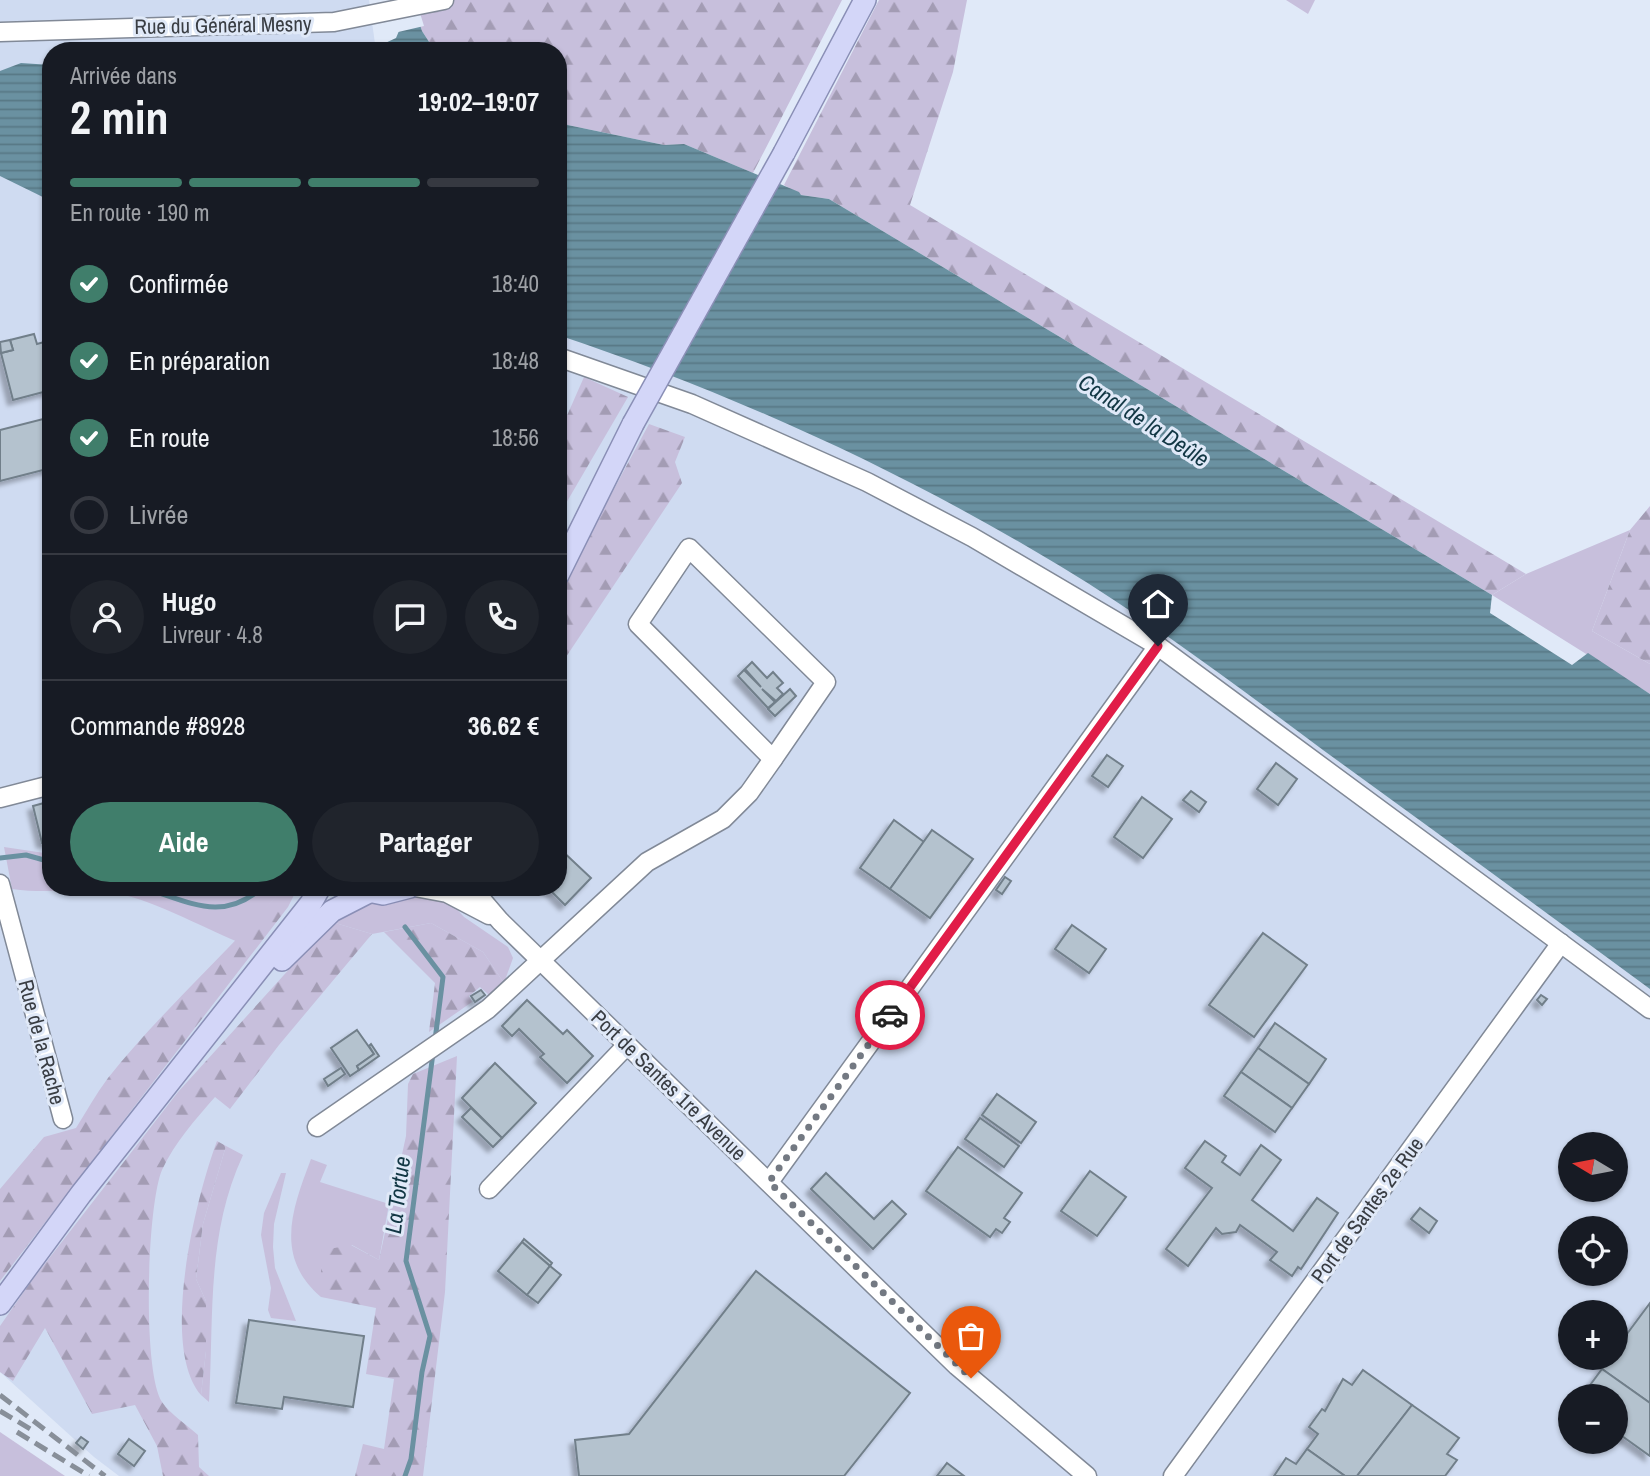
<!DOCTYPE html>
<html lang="fr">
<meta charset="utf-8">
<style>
:root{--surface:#171b24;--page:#20242c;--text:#f1f3f6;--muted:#9ea1a6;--line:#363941;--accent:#407e6b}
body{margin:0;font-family:"Archivo Narrow",sans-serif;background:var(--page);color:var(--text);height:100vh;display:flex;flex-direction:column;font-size:26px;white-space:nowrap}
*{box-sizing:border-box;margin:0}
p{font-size:23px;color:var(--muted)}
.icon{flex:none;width:38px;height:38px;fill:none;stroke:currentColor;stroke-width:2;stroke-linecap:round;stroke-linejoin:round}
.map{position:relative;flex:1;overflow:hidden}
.details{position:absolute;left:42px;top:42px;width:525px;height:854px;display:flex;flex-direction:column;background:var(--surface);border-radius:28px;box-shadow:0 2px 5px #0004}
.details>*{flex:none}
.needle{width:46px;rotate:280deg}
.fabs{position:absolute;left:1558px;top:1132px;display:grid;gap:14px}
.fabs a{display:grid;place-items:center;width:70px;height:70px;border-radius:50%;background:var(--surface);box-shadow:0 2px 5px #0004;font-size:35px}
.pin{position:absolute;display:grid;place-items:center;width:60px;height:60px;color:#fff;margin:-72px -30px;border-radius:50% 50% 50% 0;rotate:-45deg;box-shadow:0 0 7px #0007}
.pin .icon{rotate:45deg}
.courier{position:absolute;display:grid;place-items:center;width:70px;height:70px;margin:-35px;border:5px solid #e11d48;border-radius:50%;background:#fff;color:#222;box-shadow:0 2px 9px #0007}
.overview em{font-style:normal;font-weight:700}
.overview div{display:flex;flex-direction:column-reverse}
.overview{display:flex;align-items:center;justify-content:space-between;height:119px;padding:0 28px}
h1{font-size:46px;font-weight:700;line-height:52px}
.bar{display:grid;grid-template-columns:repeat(4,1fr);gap:10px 7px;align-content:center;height:84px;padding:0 28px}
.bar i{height:9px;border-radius:5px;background:var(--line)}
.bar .selected{background:var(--accent)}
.bar p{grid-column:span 4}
.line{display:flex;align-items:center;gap:18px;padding:0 28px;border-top:2px solid var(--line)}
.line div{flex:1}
.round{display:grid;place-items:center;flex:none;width:74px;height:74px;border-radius:37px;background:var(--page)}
ol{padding:0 28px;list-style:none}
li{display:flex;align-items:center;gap:21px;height:77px}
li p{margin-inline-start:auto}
li .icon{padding:7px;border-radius:50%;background:var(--accent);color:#fff;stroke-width:4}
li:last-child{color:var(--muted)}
li i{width:38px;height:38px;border:4px solid var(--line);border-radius:50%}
.cta{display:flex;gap:14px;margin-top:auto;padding:14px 28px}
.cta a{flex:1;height:80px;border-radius:42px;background:var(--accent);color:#fff;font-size:28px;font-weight:700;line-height:80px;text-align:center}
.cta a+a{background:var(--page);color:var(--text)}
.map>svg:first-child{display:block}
</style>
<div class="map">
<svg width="1650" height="1476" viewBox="0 0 1650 1476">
<defs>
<pattern id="forest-firs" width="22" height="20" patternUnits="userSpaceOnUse" patternTransform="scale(1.75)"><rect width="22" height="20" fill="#c7bfdc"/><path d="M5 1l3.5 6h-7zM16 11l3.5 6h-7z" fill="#a39cb4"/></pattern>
<pattern id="water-rules" width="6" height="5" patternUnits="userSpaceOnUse" patternTransform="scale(1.75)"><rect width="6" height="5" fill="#6a91a1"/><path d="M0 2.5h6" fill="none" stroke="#587885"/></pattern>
<filter id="shadow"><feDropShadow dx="-5" dy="5" stdDeviation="2" flood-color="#0004"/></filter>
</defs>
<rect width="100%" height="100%" fill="#e0e9f8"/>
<path fill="#cfdbf1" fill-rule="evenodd" d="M0 0H369L376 51H51V887H558V334L691 376 1112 568 1650 926V1476H119L94 1457 0 1372ZM1570 1144H1615V1190H1570ZM1570 1228H1615V1274H1570ZM1570 1312H1615V1358H1570ZM1570 1396H1615V1442H1570Z"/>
<g fill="#c7bfdc">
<path d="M1630 530 1592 631 1650 664V694L1492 595 1526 574Z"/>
<path d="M4 847 51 854V887H192L204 891 284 887 238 942C202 927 147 897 110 892 77 888 45 894 12 889Z"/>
<path d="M417 897H435L451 903 464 917 508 947 513 958 504 983 483 952 431 923 372 934 332 922 352 907Z"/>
<path d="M226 1146 243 1155C206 1235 214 1317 209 1402L201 1395 206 1351V1301L196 1279 203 1224Z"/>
<path d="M311 1159 327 1165 320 1182 389 1204 379 1260 352 1245 321 1268V1297C274 1257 292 1209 311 1159Z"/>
<path d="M281 1173H286L274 1224 273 1247 275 1268 296 1321 271 1318 268 1310 271 1288 261 1235 264 1213Z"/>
<path d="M0 1432 65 1476H0Z"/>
</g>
<g fill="url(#forest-firs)">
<path d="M412 0H842L753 173 684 144 664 145 558 123V51H435L422 31Z"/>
<path d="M879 0H967L953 72 910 205 1526 574 1492 595 829 199 801 195 784 185Z"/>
<path d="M1286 0H1315L1308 14Z"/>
<path d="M584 377 628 397 558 517V436Z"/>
<path d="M649 424 685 437 675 462 682 483 558 669V593Z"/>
<path d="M1650 506V664L1592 631 1630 530Z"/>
<path d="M284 887H294L295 893 288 907 0 1281V1189L44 1137 76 1128C86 1112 96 1094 108 1078 162 1010 228 953 284 887Z"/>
<path d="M332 922 372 934 279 1045 230 1109 215 1097C195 1120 175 1142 162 1170 147 1205 142 1371 162 1402 170 1414 187 1425 198 1435L199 1467 209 1476H163L157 1446 135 1405 92 1414 45 1328 13 1381 0 1372V1326L30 1283 178 1092Z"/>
<path d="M431 923 483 952 504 983 489 995 480 987 469 996 472 1002 429 1032 435 983 384 932Z"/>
<path d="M457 1056 445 1292 423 1476H355L363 1444 384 1449 394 1379 366 1374 376 1308 321 1297V1268L329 1249 351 1245 379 1260 406 1136 408 1084 413 1074Z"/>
<path d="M217 1141 226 1146 203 1224 196 1279 206 1301V1351L201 1395C159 1346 196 1197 217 1141Z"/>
</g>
<g fill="url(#water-rules)">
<path d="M412 0 422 31 435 51H368L396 38Z"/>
<path d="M21 63 51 65V201L0 176V71Z"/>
<path d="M558 123 664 145 684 144 799 192 801 195 829 199 1492 595 1490 613 1572 665 1588 653 1650 694V989C1541 909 1432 829 1323 750 1237 686 1151 621 1060 566 903 471 732 393 558 335Z"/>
</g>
<path fill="#e0e9f8" d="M392 0H416L424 26 394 33 398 14Z"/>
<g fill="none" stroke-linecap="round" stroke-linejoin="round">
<g stroke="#6a91a1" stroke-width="5">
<path d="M0 858 26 855 51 862"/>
<path d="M141 887C189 901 221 924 263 887"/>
<path d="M405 927 443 977 435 1040"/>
<path d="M405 1476 411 1459 422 1372 430 1336 406 1261 433 1053"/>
</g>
</g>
<g fill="#b4c2ce" stroke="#717f8a" stroke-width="2" filter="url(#shadow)">
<path d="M34 334 37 344 51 340V390L13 400 1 353 13 350 10 340Z"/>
<path d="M10 340 13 350 1 353 0 342Z"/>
<path d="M51 417V468L0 481V430Z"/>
<path d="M752 662 767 678 773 672 783 683 777 688 783 694 776 701 762 689 775 702 768 708 738 676 744 670 761 687 745 669Z"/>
<path d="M790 689 796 696 775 716 768 709Z"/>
<path d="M1107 755 1123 766 1108 787 1092 776Z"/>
<path d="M1276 763 1297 779 1278 805 1257 789Z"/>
<path d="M1191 791 1206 802 1199 812 1183 800Z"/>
<path d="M1142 797 1172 819 1143 858 1114 837Z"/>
<path d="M51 801V841L42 843 33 806Z"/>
<path d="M894 820 924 842 890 889 860 868Z"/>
<path d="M932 830 973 859 930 918 890 889Z"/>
<path d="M558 847 591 878 565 905 547 887H558Z"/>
<path d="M1005 877 1011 881 1002 894 996 890Z"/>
<path d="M1072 925 1106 949 1089 973 1055 949Z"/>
<path d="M1263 933 1307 965 1254 1037 1209 1005Z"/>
<path d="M481 990 485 995 475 1002 471 996Z"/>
<path d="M1541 995 1547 999 1542 1005 1537 1000Z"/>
<path d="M527 1000 563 1034 567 1030 593 1056 567 1083 540 1057 544 1054 519 1029 512 1036 502 1026Z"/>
<path d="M1275 1023 1326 1059 1309 1084 1258 1048Z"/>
<path d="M357 1030 374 1054 357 1066 359 1070 350 1076 331 1048Z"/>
<path d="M371 1044 379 1056 359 1070 357 1066 374 1054 369 1046Z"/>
<path d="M1258 1048 1309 1084 1292 1108 1241 1072Z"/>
<path d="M495 1063 536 1103 502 1138 462 1098Z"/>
<path d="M341 1068 345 1074 328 1086 324 1079Z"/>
<path d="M1241 1072 1292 1108 1275 1132 1224 1096Z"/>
<path d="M997 1094 1036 1122 1021 1143 982 1115Z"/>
<path d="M471 1108 502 1138 493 1147 462 1117Z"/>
<path d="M980 1118 1019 1146 1004 1167 965 1139Z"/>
<path d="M1205 1141 1226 1156 1222 1162 1240 1175 1261 1145 1281 1160 1252 1200 1293 1231 1317 1198 1338 1213 1301 1269 1298 1267 1292 1276 1270 1260 1277 1252 1240 1225 1236 1232 1222 1234 1216 1228 1188 1266 1166 1249 1212 1188 1185 1168Z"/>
<path d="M958 1147 1022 1193 1004 1218 1010 1222 1002 1233 996 1229 990 1237 926 1191Z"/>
<path d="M1090 1171 1126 1197 1097 1236 1061 1211Z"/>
<path d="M826 1173 874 1219 892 1201 906 1214 873 1249 811 1189Z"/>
<path d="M1420 1208 1437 1221 1429 1233 1411 1219Z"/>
<path d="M524 1239 552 1263 550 1266 522 1242Z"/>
<path d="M522 1242 550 1266 527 1295 498 1271Z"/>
<path d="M550 1266 561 1275 538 1303 527 1295Z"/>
<path d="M756 1271 910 1393 844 1476H579L575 1440 629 1434Z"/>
<path d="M1650 1303V1403L1602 1369 1610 1358H1615V1350Z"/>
<path d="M249 1320 364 1336 353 1407 284 1397 282 1409 236 1403Z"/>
<path d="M1602 1369 1650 1403V1456L1615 1431V1396H1582Z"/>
<path d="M1363 1370 1412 1405 1357 1476H1345L1307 1449 1318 1434 1309 1427 1322 1409 1325 1411 1343 1379 1352 1385Z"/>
<path d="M1412 1405 1459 1438 1447 1454 1457 1460 1445 1476H1357Z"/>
<path d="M81 1437 88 1442 83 1449 76 1443Z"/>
<path d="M129 1439 145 1451 134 1466 118 1454Z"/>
<path d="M1307 1449 1345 1476H1274L1286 1458 1296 1464Z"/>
<path d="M947 1463 964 1476H937Z"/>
</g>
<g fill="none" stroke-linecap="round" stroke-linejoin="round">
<defs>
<g id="minor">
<path d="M0 32 334 22 444 0"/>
<path d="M558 357 692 404 867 482 972 537 1158 646 1650 1009"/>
<path d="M689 548 826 682 773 759 638 624Z"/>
<path d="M0 798 51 785"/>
<path d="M0 884 63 1119"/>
<path d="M415 887 447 893 489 915"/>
<path d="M471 887 500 921 957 1366 1087 1476"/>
<path d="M317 1127 488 1009 647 862 723 819 749 793 773 759"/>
<path d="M769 1182 1158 646"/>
<path d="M489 1189 627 1045"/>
<path d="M1173 1476 1561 943"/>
</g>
<g id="major">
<path d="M784 153 865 0"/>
<path d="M558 575 633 424"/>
<path d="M358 889 383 894 410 887"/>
<path d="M282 960 332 911 369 892"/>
<path d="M0 1304 81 1194 311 903 320 887"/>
</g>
</defs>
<use href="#minor" stroke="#818997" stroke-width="21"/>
<use href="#major" stroke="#8a8fb6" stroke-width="24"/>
<use href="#minor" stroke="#fff" stroke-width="18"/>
<use href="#major" stroke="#d3d6f8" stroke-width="21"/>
<g stroke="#888f99" stroke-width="5" stroke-dasharray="14 7" stroke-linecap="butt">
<path d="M0 1395 105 1476"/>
<path d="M0 1411 32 1430"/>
<path d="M17 1432 89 1476"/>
</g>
<defs>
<path id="major-bridge" d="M633 424 784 153"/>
</defs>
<use href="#major-bridge" stroke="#8a8fb6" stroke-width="24" stroke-linecap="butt"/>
<use href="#major-bridge" stroke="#d3d6f8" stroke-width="21"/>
</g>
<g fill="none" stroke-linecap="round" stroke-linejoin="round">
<path stroke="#737982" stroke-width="7" stroke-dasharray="0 12.6" d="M890 1015 769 1182 971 1378"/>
<path stroke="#e11d48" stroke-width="9" d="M890 1015 1158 646"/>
</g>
<g text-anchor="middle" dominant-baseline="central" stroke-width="6" stroke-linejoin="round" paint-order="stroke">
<g font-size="21" fill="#393d43" stroke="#e0e9f8">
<text transform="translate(223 25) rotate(-1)">Rue du Général Mesny</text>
<text transform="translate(42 1042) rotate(75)">Rue de la Rache</text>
<text transform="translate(669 1085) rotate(44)">Port de Santes 1re Avenue</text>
<text transform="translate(1367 1210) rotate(-54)">Port de Santes 2e Rue</text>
</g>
<g font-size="23" font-style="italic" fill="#123744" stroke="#e0e9f8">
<text transform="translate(1144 420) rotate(33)">Canal de la Deûle</text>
<text transform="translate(397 1195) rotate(-83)">La Tortue</text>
</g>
</g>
</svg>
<div class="fabs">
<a><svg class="needle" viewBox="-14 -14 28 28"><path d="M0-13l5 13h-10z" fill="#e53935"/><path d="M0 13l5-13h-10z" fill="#9ea1a6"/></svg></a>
<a><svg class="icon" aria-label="locate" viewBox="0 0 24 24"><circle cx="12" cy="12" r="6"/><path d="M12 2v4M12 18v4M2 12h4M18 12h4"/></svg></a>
<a>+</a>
<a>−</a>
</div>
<div class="pin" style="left:971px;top:1378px;background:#ea580c"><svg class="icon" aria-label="bag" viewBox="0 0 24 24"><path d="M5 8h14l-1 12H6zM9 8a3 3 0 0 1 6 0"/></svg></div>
<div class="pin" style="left:1158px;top:646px;background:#1f2937"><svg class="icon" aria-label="home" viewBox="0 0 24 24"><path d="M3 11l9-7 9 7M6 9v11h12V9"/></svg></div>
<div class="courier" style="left:890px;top:1015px"><svg class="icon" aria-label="car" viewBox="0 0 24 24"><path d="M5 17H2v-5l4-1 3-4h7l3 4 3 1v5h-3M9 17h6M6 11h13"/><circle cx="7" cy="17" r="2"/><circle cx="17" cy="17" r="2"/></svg></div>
<section class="details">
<div class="overview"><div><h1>2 min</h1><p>Arrivée dans</p></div><em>19:02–19:07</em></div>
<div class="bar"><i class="selected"></i><i class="selected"></i><i class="selected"></i><i></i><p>En route · 190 m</p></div>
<ol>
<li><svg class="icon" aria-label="check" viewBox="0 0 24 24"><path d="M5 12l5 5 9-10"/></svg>Confirmée<p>18:40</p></li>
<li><svg class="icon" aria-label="check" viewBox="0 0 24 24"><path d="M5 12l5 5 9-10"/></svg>En préparation<p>18:48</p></li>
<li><svg class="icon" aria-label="check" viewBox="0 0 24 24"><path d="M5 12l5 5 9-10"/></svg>En route<p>18:56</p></li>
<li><i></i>Livrée</li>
</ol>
<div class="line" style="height:126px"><a class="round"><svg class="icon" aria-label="person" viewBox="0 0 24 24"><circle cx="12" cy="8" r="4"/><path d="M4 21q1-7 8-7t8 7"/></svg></a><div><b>Hugo</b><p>Livreur · 4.8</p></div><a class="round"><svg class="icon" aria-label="chat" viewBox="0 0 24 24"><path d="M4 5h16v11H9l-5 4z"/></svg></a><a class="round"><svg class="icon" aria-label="phone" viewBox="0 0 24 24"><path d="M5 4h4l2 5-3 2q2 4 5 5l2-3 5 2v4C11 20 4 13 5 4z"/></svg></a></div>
<div class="line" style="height:91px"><div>Commande #8928</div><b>36.62 €</b></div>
<div class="cta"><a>Aide</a><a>Partager</a></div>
</section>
</div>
